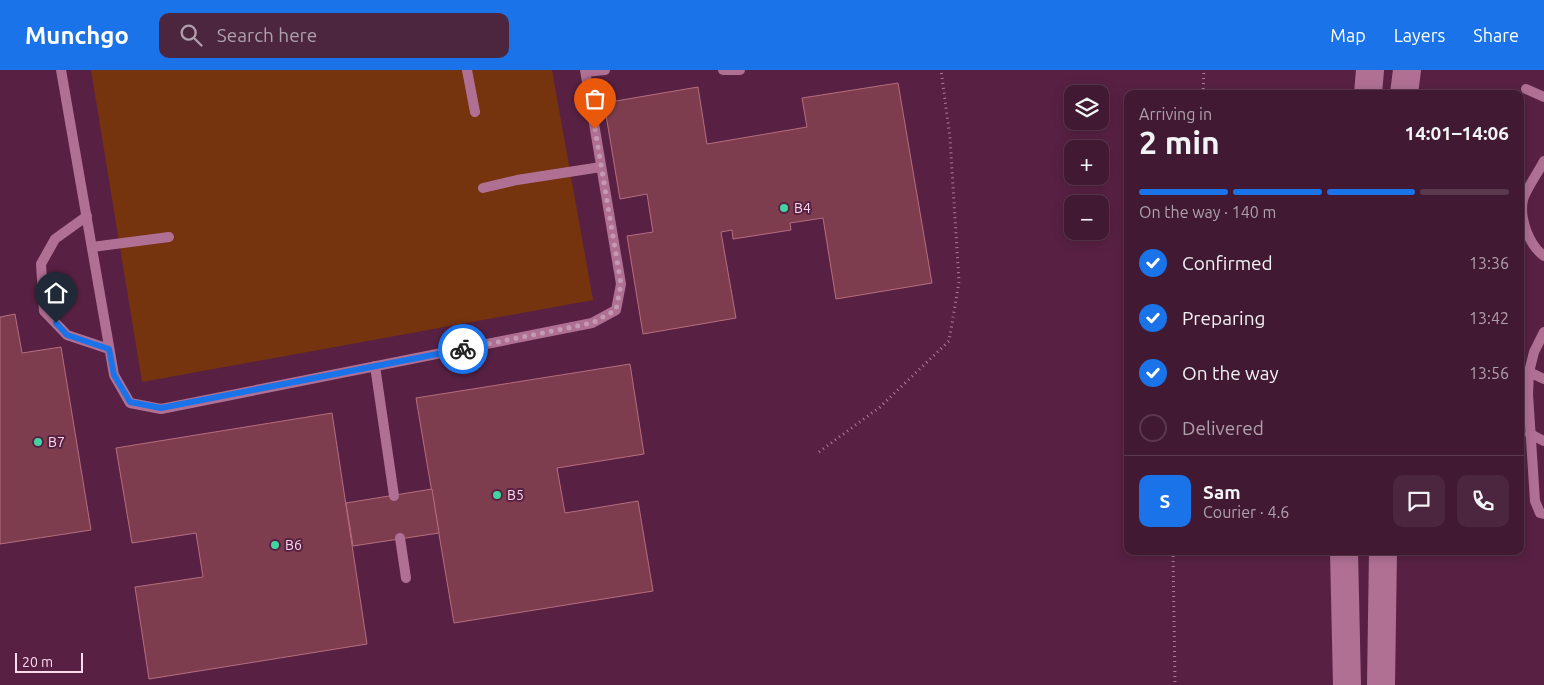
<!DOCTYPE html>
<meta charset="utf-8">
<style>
:root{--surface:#421932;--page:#4c263e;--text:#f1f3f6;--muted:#aea0ac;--line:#5a384d;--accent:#1a73e8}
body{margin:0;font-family:Ubuntu,sans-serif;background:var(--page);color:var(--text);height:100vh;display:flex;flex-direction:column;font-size:19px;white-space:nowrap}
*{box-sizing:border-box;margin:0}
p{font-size:16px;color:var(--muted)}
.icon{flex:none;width:28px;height:28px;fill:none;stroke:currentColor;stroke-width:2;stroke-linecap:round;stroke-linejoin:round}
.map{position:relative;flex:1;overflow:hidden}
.side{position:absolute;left:1124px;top:20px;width:400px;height:465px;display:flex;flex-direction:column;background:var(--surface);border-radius:10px;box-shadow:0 2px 12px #0003,0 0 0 1px var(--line)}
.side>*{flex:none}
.fabs{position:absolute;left:1064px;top:15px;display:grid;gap:10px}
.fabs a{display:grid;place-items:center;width:45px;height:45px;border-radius:10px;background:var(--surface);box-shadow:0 2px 12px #0003,0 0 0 1px var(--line);font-size:25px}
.scale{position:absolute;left:15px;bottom:12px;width:68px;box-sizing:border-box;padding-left:5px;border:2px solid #fedaed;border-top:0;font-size:14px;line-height:18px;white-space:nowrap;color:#fedaed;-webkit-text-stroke:4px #582143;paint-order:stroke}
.pin{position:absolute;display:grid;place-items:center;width:42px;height:42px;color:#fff;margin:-51px -21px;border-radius:50% 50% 50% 0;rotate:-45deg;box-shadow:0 0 5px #0007}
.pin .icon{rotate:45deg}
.courier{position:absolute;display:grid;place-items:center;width:50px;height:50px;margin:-25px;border:4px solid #1a73e8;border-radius:50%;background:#fff;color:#222;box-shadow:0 1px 6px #0007}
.overview em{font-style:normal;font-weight:700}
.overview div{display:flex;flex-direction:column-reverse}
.overview{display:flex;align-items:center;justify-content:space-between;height:85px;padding:0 15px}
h1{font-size:32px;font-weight:700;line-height:38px}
.bar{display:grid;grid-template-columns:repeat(4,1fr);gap:8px 5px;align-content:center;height:60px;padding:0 15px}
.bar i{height:6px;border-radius:4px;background:var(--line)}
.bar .on{background:var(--accent)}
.bar p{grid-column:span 4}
.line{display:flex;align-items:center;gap:12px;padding:0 15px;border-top:1px solid var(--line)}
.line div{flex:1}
.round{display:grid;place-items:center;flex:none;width:52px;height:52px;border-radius:10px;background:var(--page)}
ol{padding:0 15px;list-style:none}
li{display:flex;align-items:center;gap:15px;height:55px}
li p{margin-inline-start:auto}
li .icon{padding:5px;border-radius:50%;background:var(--accent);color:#fff;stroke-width:4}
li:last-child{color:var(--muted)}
li i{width:28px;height:28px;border:2px solid var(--line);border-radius:50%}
header{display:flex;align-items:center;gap:30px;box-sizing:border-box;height:70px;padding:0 25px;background:var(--accent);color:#fff}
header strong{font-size:24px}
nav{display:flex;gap:28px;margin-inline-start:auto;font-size:18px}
.search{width:350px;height:45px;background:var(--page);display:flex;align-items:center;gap:12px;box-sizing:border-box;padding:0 18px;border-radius:10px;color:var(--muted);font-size:19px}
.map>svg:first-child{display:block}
</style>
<header>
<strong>Munchgo</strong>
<div class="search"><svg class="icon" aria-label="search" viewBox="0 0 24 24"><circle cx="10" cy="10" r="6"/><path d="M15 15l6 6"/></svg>Search here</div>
<nav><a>Map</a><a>Layers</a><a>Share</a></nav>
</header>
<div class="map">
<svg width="1544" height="615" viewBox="0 0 1544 615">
<rect width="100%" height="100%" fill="#582143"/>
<path fill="#75330e" d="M91 0H552L593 230 142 312Z"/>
<g fill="#7e3d4e" stroke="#b56e7e">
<path d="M898 13 932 213 836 229 823 148 790 153 791 160 733 169 732 160 721 162 736 248 643 264 627 166 653 162 647 124 620 129 604 33 698 17 707 74 807 57 802 28Z"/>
<path d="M15 244 22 283 61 277 91 460 0 474V247Z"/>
<path d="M630 294 644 384 557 398 565 443 638 431 653 521 454 553 416 328Z"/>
<path d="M332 343 367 574 149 609 135 517 203 507 196 463 132 473 116 378Z"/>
<path d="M432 419 439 463 353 476 346 433Z"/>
</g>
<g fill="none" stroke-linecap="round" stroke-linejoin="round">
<g stroke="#ac7e99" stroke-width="3" stroke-dasharray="1 4" stroke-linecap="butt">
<path d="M1203 24 1204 0"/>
<path d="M819 382 880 337 949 271 959 212 950 68 941 0"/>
<path d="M1173 481 1175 615"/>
</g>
<g stroke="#b07094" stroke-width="10">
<path d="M61 0 114 305 130 333 161 339 592 253 616 240 621 214 585 0"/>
<path d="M467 0 475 42"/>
<path d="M723 0H740"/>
<path d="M586 2 605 0"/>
<path d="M1526 19 1544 27"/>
<path d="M1544 91C1539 101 1525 121 1523 130 1519 148 1529 175 1544 186"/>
<path d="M483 118 517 110 601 97"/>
<path d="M87 146 55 169 41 194 44 241 67 265 109 279"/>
<path d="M92 177 169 167"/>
<path d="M1544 262 1534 282 1529 302 1528 324 1535 431 1540 443 1544 444"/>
<path d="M375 296 394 426"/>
<path d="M1529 302 1544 309"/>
<path d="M1530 364 1544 371"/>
<path d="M400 468 406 508"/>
</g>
<g stroke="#b07094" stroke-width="28">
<path d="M1368 24 1370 0"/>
<path d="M1404 24 1407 0"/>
<path d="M1344 481 1347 615"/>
<path d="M1381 615 1383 481"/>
</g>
</g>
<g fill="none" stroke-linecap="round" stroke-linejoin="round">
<path stroke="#c499b2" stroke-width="5" stroke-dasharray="0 9" d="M463 279 592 253 616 240 621 214 595 59"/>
<path stroke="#1a73e8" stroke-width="6" d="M56 253 67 265 109 279 114 305 130 332 161 338 463 279"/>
</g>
<g fill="#41d4a1" stroke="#582143" stroke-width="2">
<circle cx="784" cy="138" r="5"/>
<circle cx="38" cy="372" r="5"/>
<circle cx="497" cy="425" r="5"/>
<circle cx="275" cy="475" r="5"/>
</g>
<g text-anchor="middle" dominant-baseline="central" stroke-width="4" stroke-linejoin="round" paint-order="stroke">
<g font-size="14" fill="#fedaed" stroke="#582143" text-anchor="start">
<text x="794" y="138">B4</text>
<text x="48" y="372">B7</text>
<text x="507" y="425">B5</text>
<text x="285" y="475">B6</text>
</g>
</g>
</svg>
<div class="fabs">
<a><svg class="icon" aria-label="layers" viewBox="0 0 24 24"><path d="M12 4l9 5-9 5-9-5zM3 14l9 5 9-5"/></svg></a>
<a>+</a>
<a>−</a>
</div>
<div class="scale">20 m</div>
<div class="pin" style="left:595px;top:59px;background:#ea580c"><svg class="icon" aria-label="bag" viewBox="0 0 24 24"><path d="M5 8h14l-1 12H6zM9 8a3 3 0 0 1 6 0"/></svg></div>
<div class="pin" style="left:56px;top:253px;background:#1f2937"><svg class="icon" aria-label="home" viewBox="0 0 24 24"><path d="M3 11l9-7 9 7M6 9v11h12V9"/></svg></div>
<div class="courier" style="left:463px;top:279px"><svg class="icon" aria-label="bike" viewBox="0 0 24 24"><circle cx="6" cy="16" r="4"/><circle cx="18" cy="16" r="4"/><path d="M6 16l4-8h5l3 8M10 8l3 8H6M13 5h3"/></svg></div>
<section class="side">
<div class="overview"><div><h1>2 min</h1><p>Arriving in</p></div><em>14:01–14:06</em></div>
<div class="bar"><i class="on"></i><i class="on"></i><i class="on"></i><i></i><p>On the way · 140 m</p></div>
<ol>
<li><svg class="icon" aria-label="check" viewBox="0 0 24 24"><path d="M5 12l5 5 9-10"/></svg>Confirmed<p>13:36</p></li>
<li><svg class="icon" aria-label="check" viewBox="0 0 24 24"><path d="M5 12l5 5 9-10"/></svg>Preparing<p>13:42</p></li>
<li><svg class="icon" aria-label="check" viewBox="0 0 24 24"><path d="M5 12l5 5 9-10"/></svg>On the way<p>13:56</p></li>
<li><i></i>Delivered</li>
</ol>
<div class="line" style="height:90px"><b class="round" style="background:var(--accent);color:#fff">S</b><div><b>Sam</b><p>Courier · 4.6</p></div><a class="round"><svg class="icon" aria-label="chat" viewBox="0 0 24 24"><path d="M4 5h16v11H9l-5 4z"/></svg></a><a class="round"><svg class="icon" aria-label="phone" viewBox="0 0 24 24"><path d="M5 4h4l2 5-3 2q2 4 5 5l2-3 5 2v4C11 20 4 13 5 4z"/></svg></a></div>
</section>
</div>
